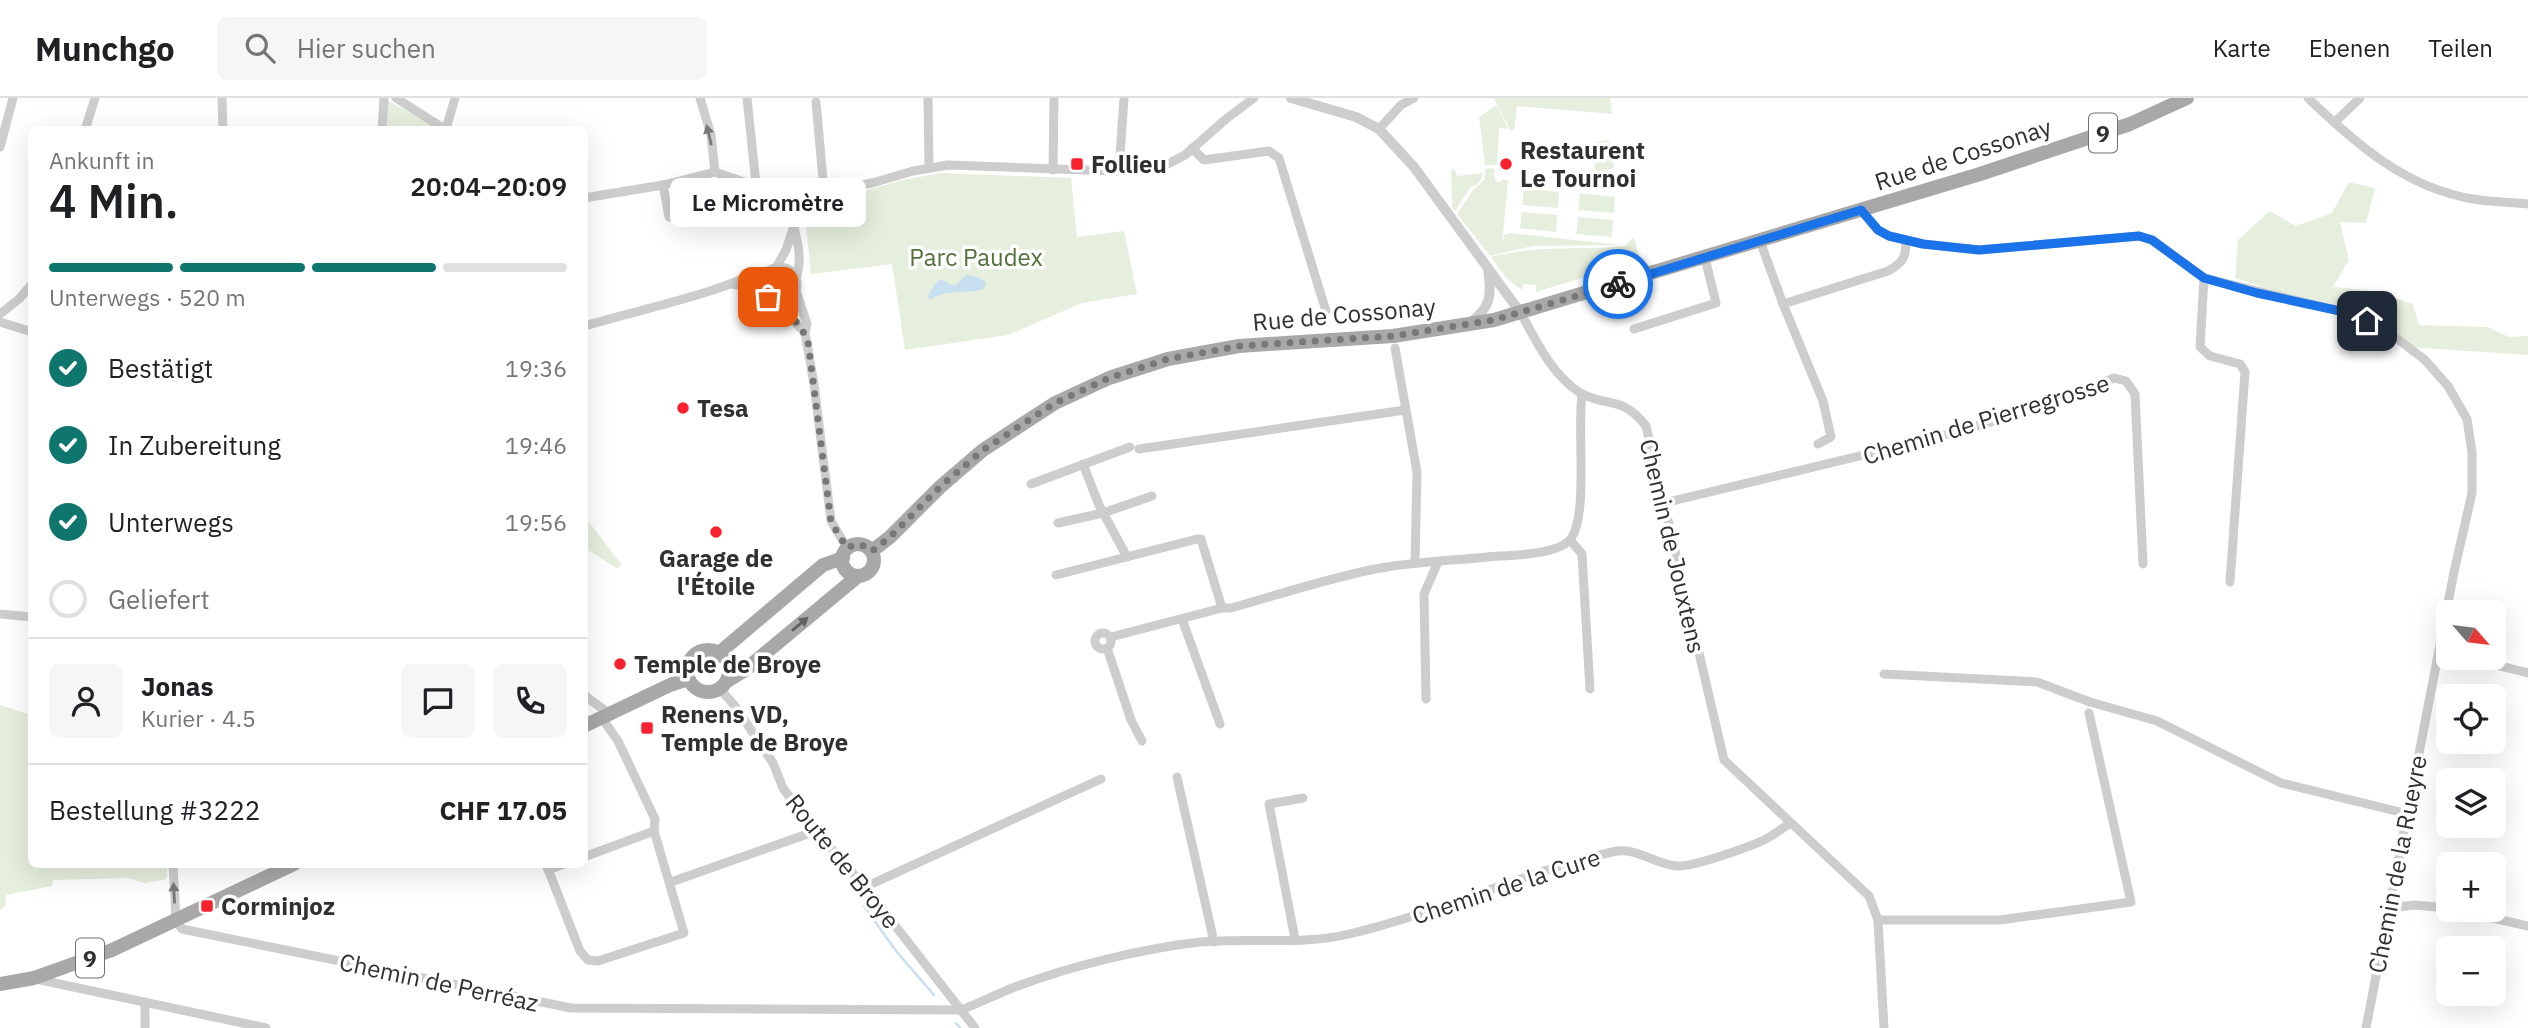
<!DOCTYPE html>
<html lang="de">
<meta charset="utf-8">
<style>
:root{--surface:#fff;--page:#f6f6f6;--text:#202124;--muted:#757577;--line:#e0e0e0;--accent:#0f766e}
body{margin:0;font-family:"IBM Plex Sans",sans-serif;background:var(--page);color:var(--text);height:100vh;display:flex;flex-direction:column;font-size:26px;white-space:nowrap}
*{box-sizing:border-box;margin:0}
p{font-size:23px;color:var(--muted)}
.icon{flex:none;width:38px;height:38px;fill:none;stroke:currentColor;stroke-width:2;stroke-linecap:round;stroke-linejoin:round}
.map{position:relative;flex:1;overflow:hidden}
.panel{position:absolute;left:28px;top:28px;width:560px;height:742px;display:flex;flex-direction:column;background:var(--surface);border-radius:10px;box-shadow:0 7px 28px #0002}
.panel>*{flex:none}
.needle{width:46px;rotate:118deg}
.fabs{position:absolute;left:2436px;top:502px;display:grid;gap:14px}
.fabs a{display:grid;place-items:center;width:70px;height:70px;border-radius:10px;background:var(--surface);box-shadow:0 7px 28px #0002;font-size:35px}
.pin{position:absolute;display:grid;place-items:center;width:60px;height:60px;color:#fff;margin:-30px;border-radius:14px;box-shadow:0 4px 10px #0006}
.courier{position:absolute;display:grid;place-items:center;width:70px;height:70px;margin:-35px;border:5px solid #1a73e8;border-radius:50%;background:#fff;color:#222;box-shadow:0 2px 9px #0007}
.bubble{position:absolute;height:49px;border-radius:10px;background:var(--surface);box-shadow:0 7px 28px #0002;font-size:23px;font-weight:600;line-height:49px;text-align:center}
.summary em{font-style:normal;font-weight:600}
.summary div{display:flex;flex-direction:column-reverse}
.summary{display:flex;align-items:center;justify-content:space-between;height:119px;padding:0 21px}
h1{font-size:46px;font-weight:600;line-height:52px}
.bar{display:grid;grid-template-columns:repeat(4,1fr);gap:10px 7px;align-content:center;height:84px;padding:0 21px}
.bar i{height:9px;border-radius:5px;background:var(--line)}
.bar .on{background:var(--accent)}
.bar p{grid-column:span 4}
.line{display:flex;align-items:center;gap:18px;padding:0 21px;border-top:2px solid var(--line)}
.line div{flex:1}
.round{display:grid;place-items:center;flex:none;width:74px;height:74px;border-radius:10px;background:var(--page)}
ol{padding:0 21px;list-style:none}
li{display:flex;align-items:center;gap:21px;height:77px}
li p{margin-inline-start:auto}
li .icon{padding:7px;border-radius:50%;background:var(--accent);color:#fff;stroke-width:4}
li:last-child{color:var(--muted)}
li i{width:38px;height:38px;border:4px solid var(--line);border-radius:50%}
header{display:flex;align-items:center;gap:42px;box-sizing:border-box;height:98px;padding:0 35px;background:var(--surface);border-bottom:2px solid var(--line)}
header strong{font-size:33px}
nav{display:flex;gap:38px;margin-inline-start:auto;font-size:24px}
.search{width:490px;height:63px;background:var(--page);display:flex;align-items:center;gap:18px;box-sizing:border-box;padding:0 24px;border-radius:10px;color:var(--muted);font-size:26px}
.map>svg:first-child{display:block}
</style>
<header>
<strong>Munchgo</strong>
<div class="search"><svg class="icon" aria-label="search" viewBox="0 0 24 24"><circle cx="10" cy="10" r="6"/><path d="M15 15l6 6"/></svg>Hier suchen</div>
<nav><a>Karte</a><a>Ebenen</a><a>Teilen</a></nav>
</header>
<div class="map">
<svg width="2528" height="930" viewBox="0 0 2528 930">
<rect width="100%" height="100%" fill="#fff"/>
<g fill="#e6eedd">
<path d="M1494 0H1610L1612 16 1517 8 1514 32H1510Z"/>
<path d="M387 2 439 31 383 32Z"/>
<path d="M1497 7 1508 31 1499 30 1497 67H1485L1479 19Z"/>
<path d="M1608 42 1612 46 1614 70 1599 74 1595 72 1594 47 1596 44Z"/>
<path d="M1489 70 1495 71 1494 79 1497 84H1501L1502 81 1508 83 1502 146 1504 137 1510 135 1620 147 1532 148 1490 158 1457 116 1473 92 1485 81V72Z"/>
<path d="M1451 72H1455L1457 78 1483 75 1480 84 1470 90 1455 113 1452 110Z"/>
<path d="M942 75 1071 80 1077 139 1124 133 1137 196 1082 205 1008 237 905 252 892 166 811 176 806 128 800 126C800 116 799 107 809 102L857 95 907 81Z"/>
<path d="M2349 84 2375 90 2366 125 2340 124 2349 162 2333 189 2367 192 2413 206 2419 227 2488 229 2509 239 2528 238V257L2409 249 2340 213 2235 180 2238 142 2270 113 2296 128 2332 115Z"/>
<path d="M1524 90 1559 94 1558 110 1522 107Z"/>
<path d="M1580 95 1615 99 1614 115 1578 112Z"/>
<path d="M1522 114 1557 117 1556 134 1520 130Z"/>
<path d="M1578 119 1613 122 1612 139 1576 136Z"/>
<path d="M1634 139 1641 166 1614 170 1536 194V187L1523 186 1522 192 1507 181 1491 159C1538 146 1578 153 1625 148Z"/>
<path d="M585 419 622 467 616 470 585 450Z"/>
<path d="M0 607 31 617 32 766 167 767V779L164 782 144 785 128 780 53 782 52 788 6 797 5 809 0 812Z"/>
</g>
<path fill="#c7dff0" d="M966 177 977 179 986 184 984 191C967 197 946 190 931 202L927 199 934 187 940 181 951 187H956Z"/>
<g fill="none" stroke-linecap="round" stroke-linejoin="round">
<g stroke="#c7dff0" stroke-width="2.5">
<path d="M864 808 896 853 934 897"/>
<path d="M956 925 960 930"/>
</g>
<g stroke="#cdcdcd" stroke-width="9">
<path d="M222 0 223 32"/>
<path d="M396 0 446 32"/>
<path d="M700 0 711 37 715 74"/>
<path d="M747 0 756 86"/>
<path d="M928 0 929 69"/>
<path d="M2308 0C2356 46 2406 90 2473 101 2491 104 2510 104 2528 106"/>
<path d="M816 4 824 93"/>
<path d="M2335 24 2360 0"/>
<path d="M446 31 455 0"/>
<path d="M1379 31 1401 7 1414 0"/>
<path d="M85 32 95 0"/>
<path d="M382 32 384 0"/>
<path d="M0 49 13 0"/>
<path d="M1192 50 1204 62 1269 53 1279 60 1326 213"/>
<path d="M1053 72 1054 0"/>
<path d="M1119 73 1124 0"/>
<path d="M663 87 669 119 722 107 726 99 729 79"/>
<path d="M788 99 872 85 913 73 948 67 1114 73 1146 72 1164 68 1185 57 1226 21 1254 0"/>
<path d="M788 99C790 127 806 153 796 180"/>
<path d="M584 100 663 87 715 74 788 99"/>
<path d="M1861 112 1878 132 1889 138 1923 146 1979 152 2139 138 2152 142 2204 180 2340 213 2391 236 2425 262 2448 288 2467 321 2472 354V395L2454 474 2366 930"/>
<path d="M1760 143 1783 206 1823 303 1831 339 1818 346"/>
<path d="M777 168 786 152 793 131"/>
<circle cx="780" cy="186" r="17"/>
<path d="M2204 180 2200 249 2210 258 2240 266 2245 274 2230 484"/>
<path d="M732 186 763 192"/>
<path d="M796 193 807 226 805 235 814 286 831 423 847 450"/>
<path d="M776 203 805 235"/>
<path d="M1783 206 1888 173C1903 165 1906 159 1906 143"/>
<path d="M1520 214C1536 242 1551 276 1579 294 1604 310 1622 296 1646 328L1724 662 1869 798 1878 822 1884 930"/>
<path d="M0 216 19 201 32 186"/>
<path d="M0 224 32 234"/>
<path d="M584 228C626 216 669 206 710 193 730 187 747 178 767 173"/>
<path d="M1634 231 1716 205 1705 160"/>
<path d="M1395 250 1417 374 1415 465"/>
<path d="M1139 351 1405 312"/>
<path d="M1083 366 1099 407 1127 459"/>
<path d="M1031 386 1130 349"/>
<path d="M1664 405 1938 339 2040 310 2114 280 2126 283 2135 296 2143 466"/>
<path d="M1058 425 1103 415 1152 398"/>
<path d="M1570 442 1582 456 1590 591"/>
<path d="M1056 477 1197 441H1201L1222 510"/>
<path d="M0 516 32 519"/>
<path d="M1182 521 1220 626"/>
<circle cx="1103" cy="543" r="8"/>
<path d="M1111 539 1222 510H1231C1277 497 1323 482 1370 472 1408 464 1448 463 1487 459 1508 457 1561 458 1572 439 1588 413 1577 332 1582 296"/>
<path d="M1107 550 1131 622 1142 643"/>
<path d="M2468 560 2528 575"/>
<path d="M1884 576 2037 584 2090 604 2157 623 2281 685 2408 716"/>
<path d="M720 591 735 608 773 665 783 690 807 723 865 789 975 930"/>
<path d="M584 596 589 601 610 616"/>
<path d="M1426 601 1424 496 1438 464"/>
<path d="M1177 679 1214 844"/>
<path d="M584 759 654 733"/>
<path d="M173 766 176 823 182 831 571 910 961 912C979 905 997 896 1015 889 1071 868 1140 851 1200 844 1249 839 1301 848 1349 836 1438 815 1522 775 1612 754 1638 748 1654 767 1678 768 1693 769 1749 749 1764 742 1773 738 1782 730 1791 725"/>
<path d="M546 766 580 853 588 862 598 863 684 835 654 733 655 721 618 643 602 620"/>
<path d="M548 772 564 766"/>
<path d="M671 784 816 733"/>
<path d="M865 789 1101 681"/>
<path d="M2389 810 2415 807 2448 810"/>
<path d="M2458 812 2528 828"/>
<path d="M1878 822H2000L2131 804 2089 615"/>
<path d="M1295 841 1269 706 1303 700"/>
<path d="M36 881 266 930"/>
<path d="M145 904V930"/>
</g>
<g stroke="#cdcdcd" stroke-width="10">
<path d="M1291 0 1356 19 1379 31 1414 69 1520 214"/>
<path d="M1470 225C1491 209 1492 197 1488 172"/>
</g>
<g stroke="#a8a8a8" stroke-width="14">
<circle cx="858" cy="462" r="16"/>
<path d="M872 453 890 439 940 389 983 352 1055 305 1109 280 1168 261 1239 248 1393 238 1494 222 1980 76 2130 26 2187 0"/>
<circle cx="708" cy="573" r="21"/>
<path d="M719 555 823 467 843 460"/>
<path d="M727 583 745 572 858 478"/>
<path d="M584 628 670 587 688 581"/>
<path d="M0 886 34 880 112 852 294 766"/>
</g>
</g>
<defs><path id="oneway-solid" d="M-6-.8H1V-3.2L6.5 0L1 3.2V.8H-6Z" transform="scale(1.75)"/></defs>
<g fill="#777">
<use href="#oneway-solid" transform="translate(709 37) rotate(-103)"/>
<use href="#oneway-solid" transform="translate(174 795) rotate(-93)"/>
</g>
<use fill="#606060" href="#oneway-solid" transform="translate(800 526) rotate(-40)"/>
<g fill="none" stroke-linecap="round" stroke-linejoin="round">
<path stroke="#787878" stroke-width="7" stroke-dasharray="0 12.6" d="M768 199C783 207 803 229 808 244L831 424 847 450C858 445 863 446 872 453L890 439 940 389 983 352 1055 305 1109 280 1168 261 1239 248 1393 238 1494 222 1618 186"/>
<path stroke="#1a73e8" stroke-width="9" d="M1618 186 1861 112 1878 132 1889 138 1923 146 1979 152 2139 138 2152 142 2204 180 2257 195 2340 213 2367 223"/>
</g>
<g fill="#f6232e" stroke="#fff" stroke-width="2.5">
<rect x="1070" y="59" width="14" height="14" rx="3.5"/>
<circle cx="1506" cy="66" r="7"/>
<circle cx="683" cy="310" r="7"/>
<circle cx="716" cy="434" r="7"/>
<circle cx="620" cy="566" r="7"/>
<rect x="640" y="623" width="14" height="14" rx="3.5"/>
<rect x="200" y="801" width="14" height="14" rx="3.5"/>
</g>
<g text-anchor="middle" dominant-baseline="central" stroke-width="7" stroke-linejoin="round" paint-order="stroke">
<g fill="#fff" stroke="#6e6e6e" stroke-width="2">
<rect x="2089" y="15.5" width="28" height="39" rx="5"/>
<rect x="76" y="840.5" width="28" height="39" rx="5"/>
</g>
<g font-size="23" font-weight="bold" fill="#303030">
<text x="2103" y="35">9</text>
<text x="90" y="860">9</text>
</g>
<g font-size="24" font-weight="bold" fill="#303030" stroke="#fff" text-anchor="start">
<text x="1520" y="52">Restaurent<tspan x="1520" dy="28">Le Tournoi</tspan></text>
<text x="1091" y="66">Follieu</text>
<text x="697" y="310">Tesa</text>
<text x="716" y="460" text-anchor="middle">Garage de<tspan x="716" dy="28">l'Étoile</tspan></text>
<text x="634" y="566">Temple de Broye</text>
<text x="661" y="616">Renens VD,<tspan x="661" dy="28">Temple de Broye</tspan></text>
<text x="221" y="808">Corminjoz</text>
</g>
<g font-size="24" fill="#303030" stroke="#fff">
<text transform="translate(1963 56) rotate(-18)">Rue de Cossonay</text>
<text transform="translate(1344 216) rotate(-5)">Rue de Cossonay</text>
<text transform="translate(1986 321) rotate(-17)">Chemin de Pierregrosse</text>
<text transform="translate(1673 448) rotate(77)">Chemin de Jouxtens</text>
<text transform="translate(843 763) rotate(51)">Route de Broye</text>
<text transform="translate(2397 766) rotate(-79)">Chemin de la Rueyre</text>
<text transform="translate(1506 788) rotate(-18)">Chemin de la Cure</text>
<text transform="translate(439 884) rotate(12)">Chemin de Perréaz</text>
</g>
<g font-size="24" fill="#527138" stroke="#fff">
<text x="976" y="159">Parc Paudex</text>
</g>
</g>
</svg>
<div class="fabs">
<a><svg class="needle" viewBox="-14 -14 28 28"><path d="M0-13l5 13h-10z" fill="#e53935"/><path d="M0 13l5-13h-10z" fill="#757577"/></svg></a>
<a><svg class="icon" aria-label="locate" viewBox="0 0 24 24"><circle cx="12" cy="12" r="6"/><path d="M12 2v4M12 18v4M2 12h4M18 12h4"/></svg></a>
<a><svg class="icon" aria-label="layers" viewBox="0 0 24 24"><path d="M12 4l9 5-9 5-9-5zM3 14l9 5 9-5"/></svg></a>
<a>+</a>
<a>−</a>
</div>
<div class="pin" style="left:768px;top:199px;background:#ea580c"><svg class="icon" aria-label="bag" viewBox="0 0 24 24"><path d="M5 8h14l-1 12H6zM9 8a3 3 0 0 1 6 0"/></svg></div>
<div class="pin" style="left:2367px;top:223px;background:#1f2937"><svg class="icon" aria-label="home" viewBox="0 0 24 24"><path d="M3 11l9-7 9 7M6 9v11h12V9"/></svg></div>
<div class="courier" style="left:1618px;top:186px"><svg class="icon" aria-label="bike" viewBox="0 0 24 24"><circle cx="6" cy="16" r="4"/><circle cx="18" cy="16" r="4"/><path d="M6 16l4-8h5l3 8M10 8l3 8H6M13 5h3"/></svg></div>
<div class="bubble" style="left:670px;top:80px;width:196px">Le Micromètre</div>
<section class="panel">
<div class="summary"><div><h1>4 Min.</h1><p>Ankunft in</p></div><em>20:04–20:09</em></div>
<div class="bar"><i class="on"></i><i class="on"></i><i class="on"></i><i></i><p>Unterwegs · 520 m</p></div>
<ol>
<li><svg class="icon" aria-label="check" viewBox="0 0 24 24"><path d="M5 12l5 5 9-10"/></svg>Bestätigt<p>19:36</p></li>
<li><svg class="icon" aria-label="check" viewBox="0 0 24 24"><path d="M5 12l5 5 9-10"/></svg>In Zubereitung<p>19:46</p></li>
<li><svg class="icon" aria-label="check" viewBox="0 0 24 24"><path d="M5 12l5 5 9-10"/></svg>Unterwegs<p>19:56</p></li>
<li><i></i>Geliefert</li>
</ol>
<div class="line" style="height:126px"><a class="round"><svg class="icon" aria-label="person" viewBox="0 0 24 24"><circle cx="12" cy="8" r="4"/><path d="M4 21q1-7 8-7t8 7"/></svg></a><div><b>Jonas</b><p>Kurier · 4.5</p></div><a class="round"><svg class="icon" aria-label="chat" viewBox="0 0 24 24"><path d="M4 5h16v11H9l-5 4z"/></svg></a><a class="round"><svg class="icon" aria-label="phone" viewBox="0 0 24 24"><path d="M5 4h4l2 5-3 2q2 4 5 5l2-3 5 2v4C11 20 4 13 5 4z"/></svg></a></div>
<div class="line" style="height:91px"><div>Bestellung #3222</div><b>CHF 17.05</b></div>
</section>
</div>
